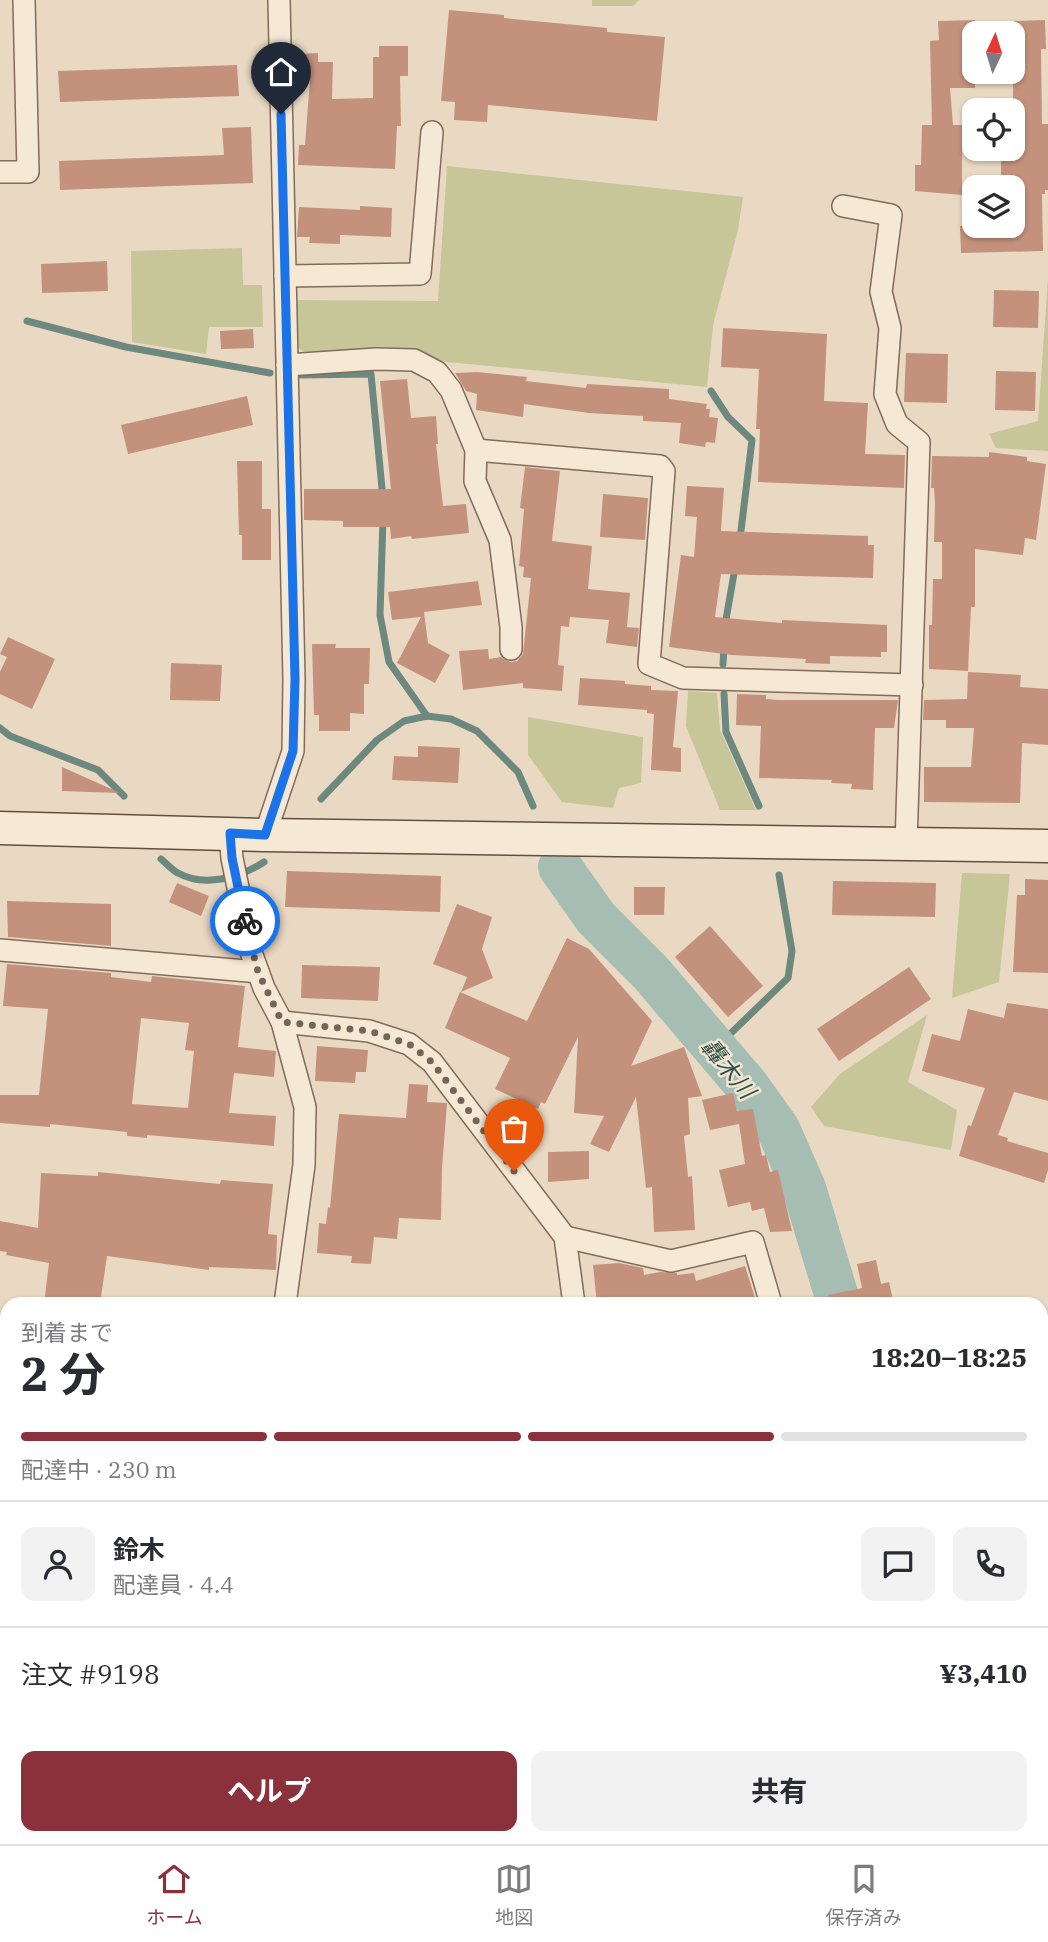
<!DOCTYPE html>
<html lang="ja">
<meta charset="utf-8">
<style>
:root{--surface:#fff;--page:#f2f2f3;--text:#2b2b33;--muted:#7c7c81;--line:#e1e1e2;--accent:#8b313c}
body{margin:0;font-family:"IBM Plex Serif","Noto Sans JP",serif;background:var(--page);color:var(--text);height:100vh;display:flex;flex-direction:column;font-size:26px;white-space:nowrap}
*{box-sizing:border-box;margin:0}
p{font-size:23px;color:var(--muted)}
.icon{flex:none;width:38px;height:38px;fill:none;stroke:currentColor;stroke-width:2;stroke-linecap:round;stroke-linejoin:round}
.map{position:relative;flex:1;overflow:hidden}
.drawer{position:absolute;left:0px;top:1297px;width:1048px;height:548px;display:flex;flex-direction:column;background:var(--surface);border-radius:21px 21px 0 0;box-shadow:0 2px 5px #0004}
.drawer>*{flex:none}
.needle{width:46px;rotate:4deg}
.fabs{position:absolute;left:962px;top:21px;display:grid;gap:14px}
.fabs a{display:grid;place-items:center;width:63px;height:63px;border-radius:14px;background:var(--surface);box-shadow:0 2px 5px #0004;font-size:35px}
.pin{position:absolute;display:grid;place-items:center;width:60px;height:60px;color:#fff;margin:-72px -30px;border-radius:50% 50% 50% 0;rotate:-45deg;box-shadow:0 0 7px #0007}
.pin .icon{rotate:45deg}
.courier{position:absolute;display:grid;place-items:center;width:70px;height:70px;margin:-35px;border:5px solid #1a73e8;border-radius:50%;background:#fff;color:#222;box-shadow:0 2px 9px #0007}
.overview em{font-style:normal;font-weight:700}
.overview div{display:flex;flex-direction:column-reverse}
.overview{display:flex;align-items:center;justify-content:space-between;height:119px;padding:0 21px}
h1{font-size:46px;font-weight:700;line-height:52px}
.bar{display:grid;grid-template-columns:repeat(4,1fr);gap:10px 7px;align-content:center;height:84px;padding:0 21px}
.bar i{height:9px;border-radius:5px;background:var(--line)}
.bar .active{background:var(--accent)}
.bar p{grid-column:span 4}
.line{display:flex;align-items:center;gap:18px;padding:0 21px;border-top:2px solid var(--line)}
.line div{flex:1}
.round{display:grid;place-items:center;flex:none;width:74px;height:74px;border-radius:14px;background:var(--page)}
.action{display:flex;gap:14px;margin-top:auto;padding:14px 21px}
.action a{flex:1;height:80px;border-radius:14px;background:var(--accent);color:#fff;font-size:28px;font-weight:700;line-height:80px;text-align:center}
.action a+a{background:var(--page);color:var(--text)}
.menu{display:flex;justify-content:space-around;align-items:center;height:98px;border-top:2px solid var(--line);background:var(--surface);font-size:19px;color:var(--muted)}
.menu a{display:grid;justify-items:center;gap:4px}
.menu .active{color:var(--accent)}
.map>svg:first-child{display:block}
</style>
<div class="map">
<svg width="1048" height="1844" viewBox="0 0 1048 1844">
<rect width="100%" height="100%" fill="#e9d9c3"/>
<g fill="#c6c698">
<path d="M592 0H639L633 6H592Z"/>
<path d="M447 166 743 197 738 230 713 325 707 387 437 361 410 349 310 356 297 347 296 300 438 301Z"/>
<path d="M242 248 243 285H262L263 327H209L206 354 132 342 131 251Z"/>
<path d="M1048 278V451L996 448 989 434 1038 421Z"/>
<path d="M688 691 717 693 720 730 756 810H720L686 726Z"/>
<path d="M528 717 643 737 641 783 619 788 613 808 562 802 528 755Z"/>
<path d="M962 873 1010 874 999 982 952 998Z"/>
<path d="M927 1015 908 1082 957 1110 951 1150 824 1126 811 1107 840 1074Z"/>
</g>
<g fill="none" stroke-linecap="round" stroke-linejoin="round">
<g stroke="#6d897f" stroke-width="7">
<path d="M27 321 126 347 270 373"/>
<path d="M301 375 371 374 383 499"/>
<path d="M711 391 728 417 752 440 740 539"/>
<path d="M383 518 380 615 389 662 427 716"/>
<path d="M725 625 735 568"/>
<path d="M723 664 724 647"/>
<path d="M724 694 726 732 759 806"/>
<path d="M0 728 10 736 98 770 124 796"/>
<path d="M321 799 377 740 404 721 427 716 451 719 477 731 518 772 533 806"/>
<path d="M161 859C166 863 172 870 178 873 205 888 241 877 264 862"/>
<path d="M729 1035 788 978 792 951 779 875"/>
<path d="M0 1814 7 1796"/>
<path d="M0 1843V1844"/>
</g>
<g stroke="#a5bdb3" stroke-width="44">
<path d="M560 867 596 918 651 973 748 1087 778 1129 804 1188 839 1304"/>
<path d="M922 1844 923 1838"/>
</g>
</g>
<g fill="#c4927c" fill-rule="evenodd">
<path d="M449 10 504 15V18L607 28V32L665 37 657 121 488 105 487 122 454 120 455 102 441 101Z"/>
<path d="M975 20V88H950L953 125H969V149H962V195L915 191V165H921L922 125H932L930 41 939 40 938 21Z"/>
<path d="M1045 20 1046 49H1041L1042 124H1048V190H1045V194H1042L1043 251 961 253 960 226H1013V187H1001V149H1013V21Z"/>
<path d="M379 46H408V76H400L401 126H397L395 169 298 165 299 145H305L310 79H299V54L318 53V62H333L332 99 373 98V57H379Z"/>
<path d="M237 65 239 96 60 102 58 71Z"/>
<path d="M251 127 253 183 60 190 59 161 224 155 222 128Z"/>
<path d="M360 206 392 208 391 237 340 235V244L309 243 310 237H297L299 207 360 210Z"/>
<path d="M107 261 108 291 42 293 41 264Z"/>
<path d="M994 290 1039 291 1038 328 993 327Z"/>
<path d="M723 328 827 334 824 401 868 403 865 454 905 455 904 488 758 482 760 429H756L759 369 721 367Z"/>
<path d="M253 329 254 348 221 349 220 331Z"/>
<path d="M906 353 948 354 947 403 904 402Z"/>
<path d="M996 371 1036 372 1035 411 995 410Z"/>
<path d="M477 372 527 377 526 381 586 388 587 384 669 389V399L707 404 706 409H710L709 417 718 418 715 443 706 442 705 447 679 443 681 423 643 421V416L589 413 524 404 523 417 476 410 477 394 466 391 455 373Z"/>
<path d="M407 379 411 418 436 416 438 444H436L443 506 466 504 469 533 412 539 411 536 391 539 390 527H343V521L304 520V489H391L380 381Z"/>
<path d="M247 396 253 425 128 454 121 425Z"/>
<path d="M989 452 1027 457V461L1046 464 1036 540 1025 538 1023 555 975 549V607H971L968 671 929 669V625H932L933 579H942V542H934L935 503 934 488H931L932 456 989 457Z"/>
<path d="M237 461H262V509H271V560H242V535H239Z"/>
<path d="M525 467 560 471 552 541 592 546 588 589 630 593 627 627 639 628 637 647 606 643 609 620 570 617 569 627 561 626 558 665 564 666 562 691 523 688V683L463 690 459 651 488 649 489 659 501 657 510 662 517 661 523 654 531 578 523 577 524 567 519 566 524 509 520 508Z"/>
<path d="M687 486 724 488 721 531 868 536V545H874L873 578 721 574 715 617 782 623V620L887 625V652H881V657L830 656V664L805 663 806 659 732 655 669 647 681 555 694 557 697 517 685 516Z"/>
<path d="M603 494 648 498 645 540 600 537Z"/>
<path d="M478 581 482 605 424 612 428 643 450 655 435 683 397 663 421 617 392 620 388 592Z"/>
<path d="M8 637 55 659 32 709 0 694V672L7 657 0 654Z"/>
<path d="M312 644H336L335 648H370L369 684H364V714L350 713V731H319V715H314Z"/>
<path d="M171 663 222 665 220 701 170 700Z"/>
<path d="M968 672 1021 675 1020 687 1048 689V745L1022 743 1020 803 924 802V767H971L974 728H946V720H923L924 700 967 699Z"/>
<path d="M580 678 625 681V684L651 686V690L678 691 673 747 681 748V772L651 770 654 714 647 713V710L578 705Z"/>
<path d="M737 694 766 695V699L778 700H898L894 728H875L873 790 851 789 852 784 831 783 832 780 759 778 761 726 736 725Z"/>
<path d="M418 746 460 748 458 783 392 780 394 756 418 757Z"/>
<path d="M62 767 118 792V793L62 791Z"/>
<path d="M287 871 441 876 440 912 285 907Z"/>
<path d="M1025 879 1048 880V973L1013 972 1017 895H1025Z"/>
<path d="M833 881 936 883 935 917 832 915Z"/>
<path d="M177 883 209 896 201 916 169 902Z"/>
<path d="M634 887H665L664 915H634Z"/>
<path d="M7 901 111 904V946L8 937Z"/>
<path d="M457 904 492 917 482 949 493 978 461 992 467 977 433 964Z"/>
<path d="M710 926 763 986 728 1017 675 957Z"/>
<path d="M567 938 589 949 652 1021 631 1066 684 1047 702 1096 688 1098 690 1134 684 1136 688 1177 692 1176 695 1230 654 1232 652 1187 646 1188 636 1097 609 1152 590 1144 604 1116 574 1113 578 1037 545 1104 541 1102 538 1109 495 1089 510 1058 445 1028 460 992 527 1021Z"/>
<path d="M7 964 111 973V977L151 982 152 976 245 986 238 1047 276 1051 274 1077 234 1073 229 1113 276 1116 274 1146 147 1135V1138L127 1136V1132L50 1124V1127L0 1123V1095H39L48 1009 3 1006ZM141 1018 189 1023 185 1050 194 1051 188 1108 132 1104Z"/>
<path d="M302 965 380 967 378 1001 301 998Z"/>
<path d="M909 967 931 999 839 1061 817 1029Z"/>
<path d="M1007 1003 1048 1009V1101L1014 1092 998 1135 1008 1138 1007 1141 1048 1153V1170L1044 1183 959 1156 968 1125 971 1126 985 1088 922 1071 932 1034 960 1041 968 1009 1004 1018Z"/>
<path d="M317 1046 368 1050 366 1072H356L355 1083 315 1081Z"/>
<path d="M409 1084 428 1085 427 1102 447 1103 442 1168 441 1220 399 1218 397 1239 374 1237 371 1264 351 1263 352 1256 317 1253 319 1223 326 1224 328 1207 330 1208 339 1114 406 1118Z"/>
<path d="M733 1093 737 1111 753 1109 762 1156 766 1155 770 1172 778 1170 792 1231 770 1232 764 1208 752 1211 750 1202 728 1207 719 1170 745 1164 739 1124 710 1130 702 1100Z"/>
<path d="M589 1151V1179L548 1182V1152Z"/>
<path d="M98 1172 220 1184 221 1180 273 1184 268 1234 277 1235 276 1270 209 1267V1270L107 1256 100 1304H44L49 1263 6 1255 7 1252 0 1251V1221L38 1228 41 1173 98 1176Z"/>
<path d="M876 1260 881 1284 889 1282 894 1304H829L828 1295 862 1288 857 1264Z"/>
<path d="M619 1263 643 1268 644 1275 660 1272 677 1273V1275L694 1273 696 1281 745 1266 757 1304H638V1300L597 1304 593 1265Z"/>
</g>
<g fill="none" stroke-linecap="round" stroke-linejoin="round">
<defs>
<g id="street">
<path d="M0 172H28L24 0"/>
<path d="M843 206 891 215 881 292 890 328 885 394 897 424 919 442 906 844"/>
<path d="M285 276 420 274 432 132"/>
<path d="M287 365 376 359 414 360 437 372 451 390 476 450 475 481 500 540 511 627V649"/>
<path d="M476 450 660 466 664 471 649 664 683 678 912 685"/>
<path d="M230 833 232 858 251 952 264 988 282 1022 305 1107 304 1165 285 1304"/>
<path d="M265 835 293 751 294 679 279 0"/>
<path d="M0 950 258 972"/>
<path d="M282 1022 369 1031 409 1044 432 1062 565 1237 574 1304"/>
<path d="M565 1237 671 1261 753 1242 771 1304"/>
<path d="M0 1580 7 1582"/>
<path d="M1041 1784 1048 1790"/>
<path d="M144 1838 145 1844"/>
</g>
<path id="secondary" d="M0 828 265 835 1048 846"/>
</defs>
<use href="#street" stroke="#826b5b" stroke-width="24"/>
<use href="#secondary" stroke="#634d3f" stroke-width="35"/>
<use href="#street" stroke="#f5e8d5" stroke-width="21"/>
<use href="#secondary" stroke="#f5e8d5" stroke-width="32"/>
</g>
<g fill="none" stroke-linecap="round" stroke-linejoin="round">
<path stroke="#736558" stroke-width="7" stroke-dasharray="0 12.6" d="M245 921 258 972 282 1022 369 1031 409 1044 432 1062 514 1171"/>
<path stroke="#1a73e8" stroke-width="9" d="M245 921 232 858 230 833 265 835 293 751 295 679 281 114"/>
</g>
<g text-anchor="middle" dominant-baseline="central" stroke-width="5" stroke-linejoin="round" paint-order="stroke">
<g font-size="23" font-style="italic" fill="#2f514b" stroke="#f1e5d2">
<text transform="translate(729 1068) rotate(51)">轟木川</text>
</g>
</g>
</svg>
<div class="fabs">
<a><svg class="needle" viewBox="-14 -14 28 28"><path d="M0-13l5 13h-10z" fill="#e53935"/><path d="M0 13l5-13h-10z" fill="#7c7c81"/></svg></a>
<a><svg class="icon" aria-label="locate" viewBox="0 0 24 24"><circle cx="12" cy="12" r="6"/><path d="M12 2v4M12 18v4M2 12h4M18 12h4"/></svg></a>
<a><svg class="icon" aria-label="layers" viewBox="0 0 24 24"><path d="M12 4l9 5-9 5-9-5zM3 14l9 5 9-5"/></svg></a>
</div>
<div class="pin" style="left:514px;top:1171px;background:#ea580c"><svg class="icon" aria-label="bag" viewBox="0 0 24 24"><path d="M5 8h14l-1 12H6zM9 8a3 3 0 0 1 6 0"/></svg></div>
<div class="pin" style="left:281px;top:114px;background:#1f2937"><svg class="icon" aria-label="home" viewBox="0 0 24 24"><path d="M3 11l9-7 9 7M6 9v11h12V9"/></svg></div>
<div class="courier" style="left:245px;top:921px"><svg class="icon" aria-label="bike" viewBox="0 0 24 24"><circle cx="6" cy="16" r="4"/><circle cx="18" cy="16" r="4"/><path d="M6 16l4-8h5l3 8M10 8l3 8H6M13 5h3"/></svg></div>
<section class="drawer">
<div class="overview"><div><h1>2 分</h1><p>到着まで</p></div><em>18:20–18:25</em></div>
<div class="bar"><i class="active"></i><i class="active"></i><i class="active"></i><i></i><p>配達中 · 230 m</p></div>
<div class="line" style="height:126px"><a class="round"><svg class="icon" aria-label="person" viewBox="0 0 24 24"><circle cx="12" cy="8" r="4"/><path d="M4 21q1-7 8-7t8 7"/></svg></a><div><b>鈴木</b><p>配達員 · 4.4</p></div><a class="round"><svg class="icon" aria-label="chat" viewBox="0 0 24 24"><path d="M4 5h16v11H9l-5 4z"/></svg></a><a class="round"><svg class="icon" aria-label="phone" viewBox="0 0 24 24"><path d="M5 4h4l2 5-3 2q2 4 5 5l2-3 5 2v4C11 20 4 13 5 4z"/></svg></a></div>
<div class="line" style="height:91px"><div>注文 #9198</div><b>¥3,410</b></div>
<div class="action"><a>ヘルプ</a><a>共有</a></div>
</section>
</div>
<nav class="menu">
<a class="active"><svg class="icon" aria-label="home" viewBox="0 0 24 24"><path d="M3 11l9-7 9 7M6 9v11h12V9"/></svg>ホーム</a>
<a><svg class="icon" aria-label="map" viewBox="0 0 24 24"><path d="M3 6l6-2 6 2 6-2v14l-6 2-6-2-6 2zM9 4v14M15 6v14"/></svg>地図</a>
<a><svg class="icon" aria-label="saved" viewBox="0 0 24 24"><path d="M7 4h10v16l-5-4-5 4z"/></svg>保存済み</a>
</nav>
